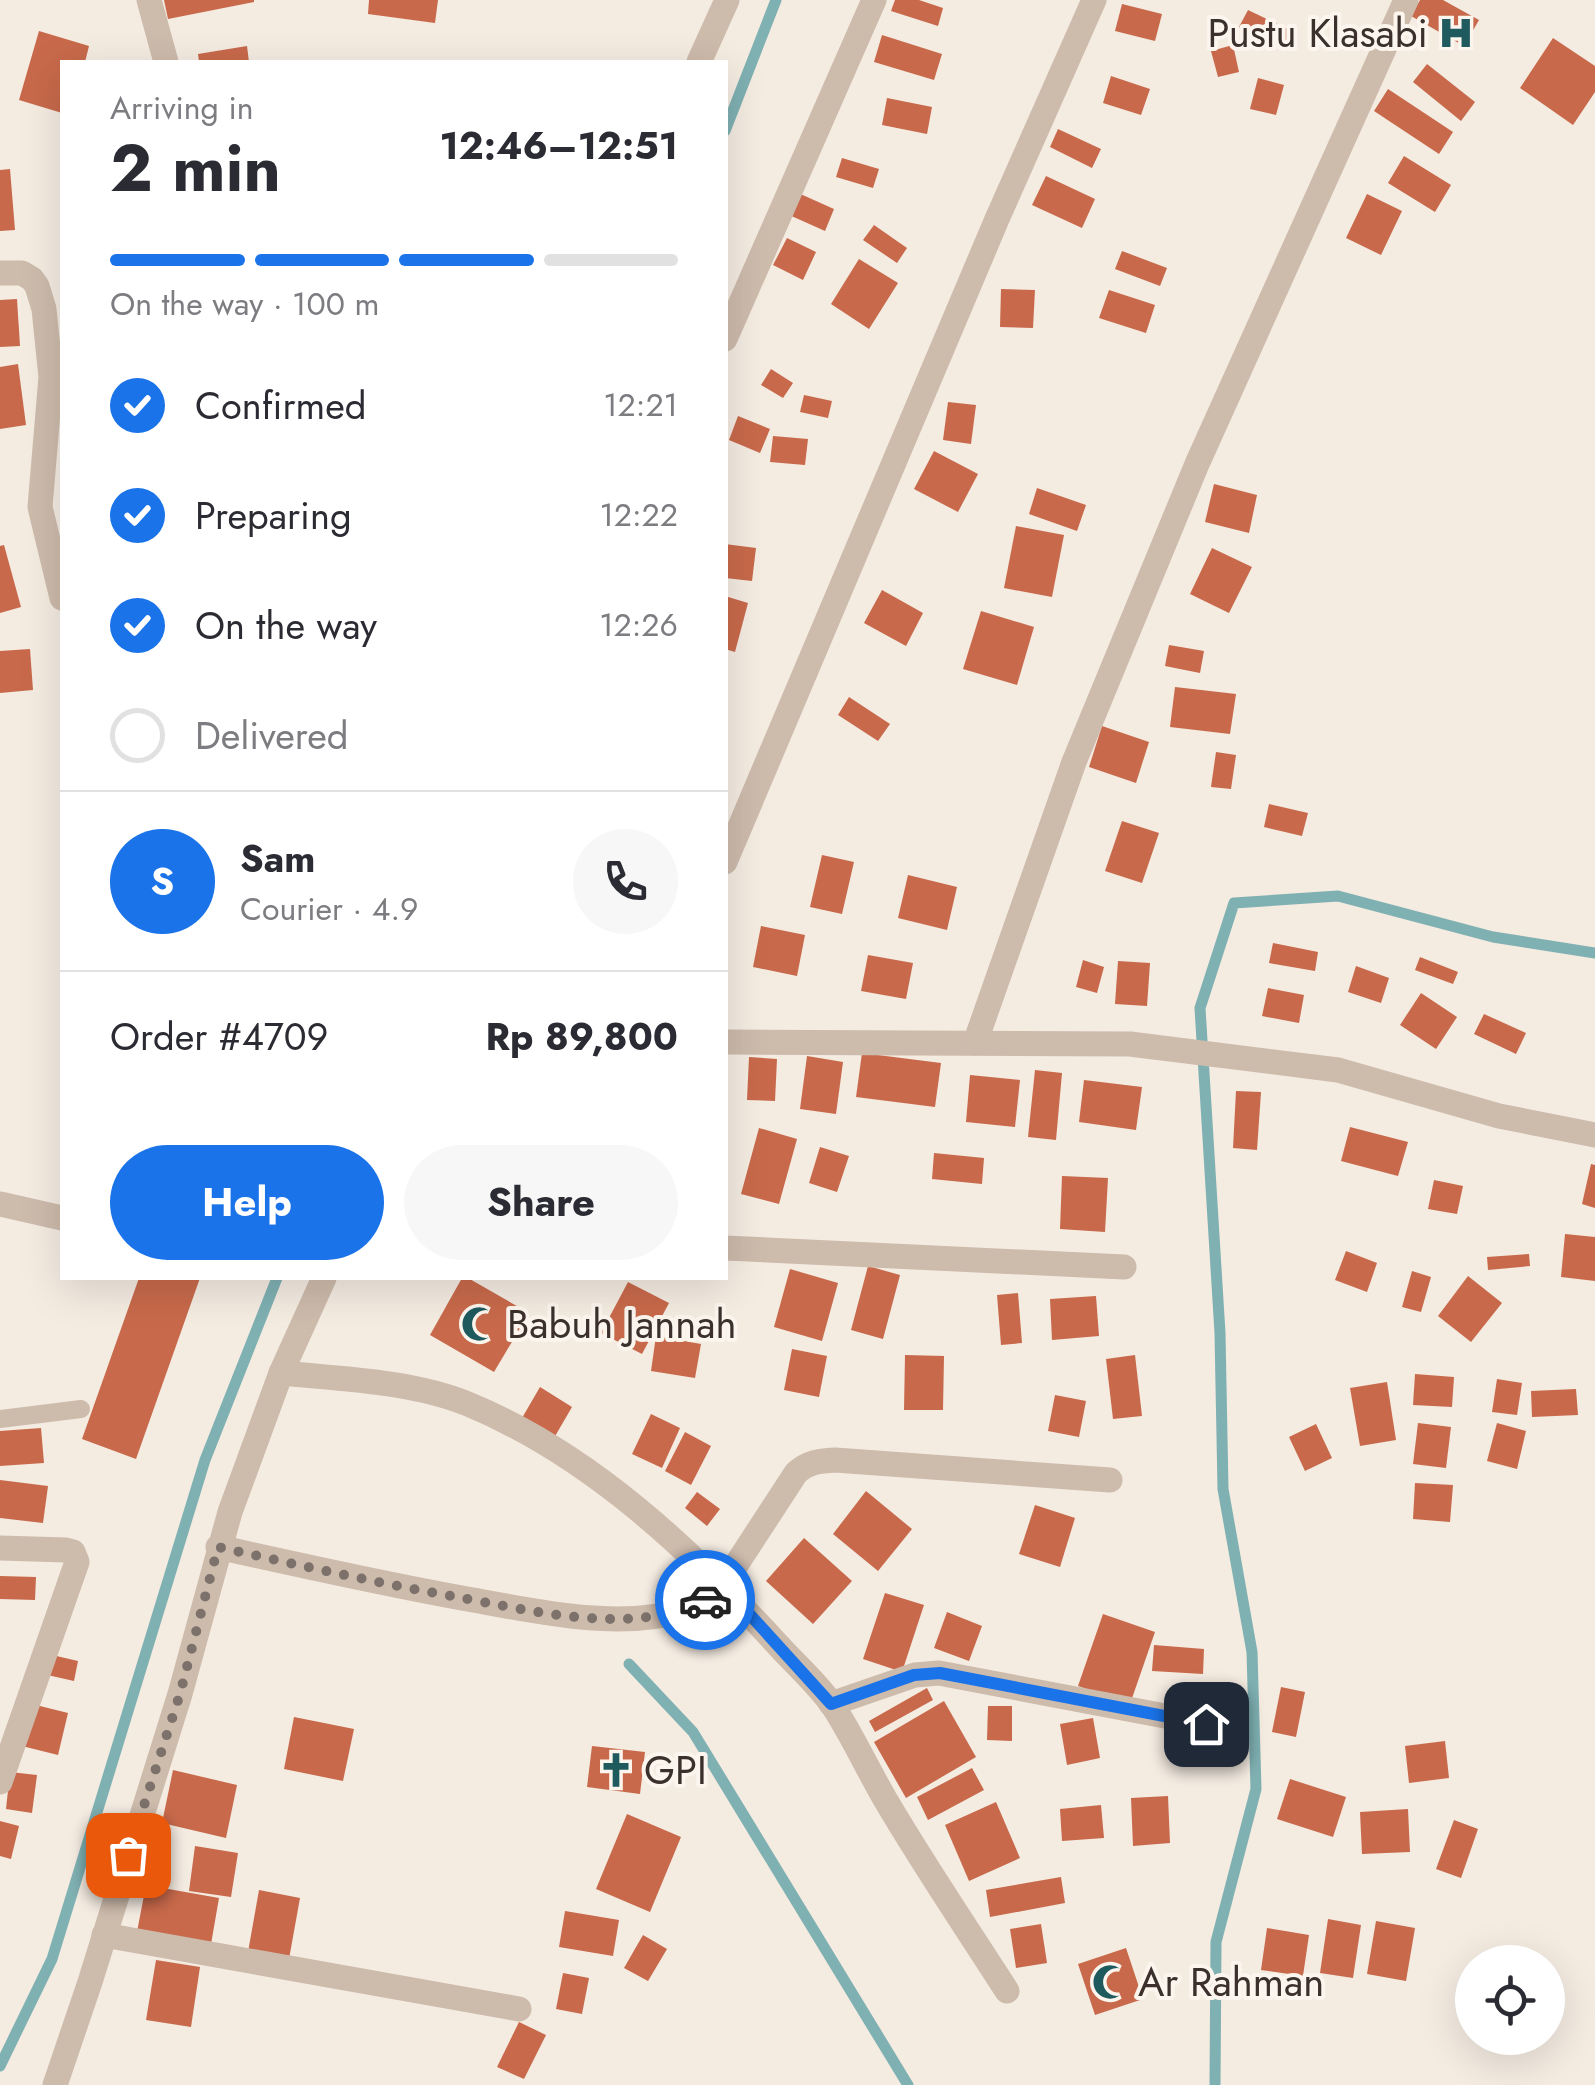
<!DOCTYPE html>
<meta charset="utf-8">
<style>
:root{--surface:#fff;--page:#f7f7f7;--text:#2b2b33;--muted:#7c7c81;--line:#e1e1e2;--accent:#1a73e8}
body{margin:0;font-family:Jost,sans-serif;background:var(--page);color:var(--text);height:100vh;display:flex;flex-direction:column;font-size:38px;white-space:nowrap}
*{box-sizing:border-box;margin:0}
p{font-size:32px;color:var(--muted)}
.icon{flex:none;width:55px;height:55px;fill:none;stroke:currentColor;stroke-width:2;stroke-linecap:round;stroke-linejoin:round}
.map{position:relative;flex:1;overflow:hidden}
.side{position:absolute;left:60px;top:60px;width:668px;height:1220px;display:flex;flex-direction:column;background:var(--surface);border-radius:0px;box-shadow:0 10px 40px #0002}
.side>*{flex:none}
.tools{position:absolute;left:1455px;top:1945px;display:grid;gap:20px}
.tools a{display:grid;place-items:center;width:110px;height:110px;border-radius:50%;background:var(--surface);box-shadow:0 10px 40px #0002;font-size:50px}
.pin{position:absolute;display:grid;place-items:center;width:85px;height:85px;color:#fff;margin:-42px;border-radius:20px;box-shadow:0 5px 15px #0006}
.courier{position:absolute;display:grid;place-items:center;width:100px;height:100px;margin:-50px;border:8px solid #1a73e8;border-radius:50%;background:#fff;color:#222;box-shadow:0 2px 12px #0007}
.headline em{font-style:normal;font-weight:700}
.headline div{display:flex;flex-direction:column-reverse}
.headline{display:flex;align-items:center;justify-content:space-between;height:170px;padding:0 50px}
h1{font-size:65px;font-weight:700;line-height:75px}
.bar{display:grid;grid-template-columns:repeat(4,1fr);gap:15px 10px;align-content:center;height:120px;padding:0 50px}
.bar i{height:12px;border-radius:8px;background:var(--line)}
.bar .on{background:var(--accent)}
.bar p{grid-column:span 4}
.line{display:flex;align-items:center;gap:25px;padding:0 50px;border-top:2px solid var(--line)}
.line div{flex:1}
.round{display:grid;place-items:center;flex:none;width:105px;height:105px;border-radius:52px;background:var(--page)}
ol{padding:0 50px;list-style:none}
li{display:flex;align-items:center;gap:30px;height:110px}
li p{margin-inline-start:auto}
li .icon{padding:10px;border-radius:50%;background:var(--accent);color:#fff;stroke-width:4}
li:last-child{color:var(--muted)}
li i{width:55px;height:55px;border:5px solid var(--line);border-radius:50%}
.action{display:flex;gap:20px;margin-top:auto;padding:20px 50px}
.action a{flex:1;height:115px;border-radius:60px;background:var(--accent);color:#fff;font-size:40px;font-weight:700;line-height:115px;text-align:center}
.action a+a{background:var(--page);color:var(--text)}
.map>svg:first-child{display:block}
</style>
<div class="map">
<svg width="1595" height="2085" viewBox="0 0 1595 2085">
<rect width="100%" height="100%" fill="#f4ebe1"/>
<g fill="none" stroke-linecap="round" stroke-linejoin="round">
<g stroke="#7fb0b2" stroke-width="11">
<path d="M725 131 776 0"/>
<path d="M629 1664 693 1732 908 2085"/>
<path d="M0 2066 52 1959 205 1460 277 1278"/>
<path d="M1215 2085 1216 1942 1256 1789 1252 1652 1223 1489 1220 1333 1200 1008 1234 903 1338 896 1493 937 1595 953"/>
</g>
</g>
<g fill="#c8694b">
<path d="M164 0H254V2L168 19Z"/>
<path d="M369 0H438L435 23 368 14Z"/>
<path d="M895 0H919L943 8 938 26 891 11Z"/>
<path d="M1420 0H1443L1479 20 1464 46 1411 16Z"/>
<path d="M1122 4 1162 14 1155 41 1115 31Z"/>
<path d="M1248 10 1292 31 1284 48 1239 27Z"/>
<path d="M39 31 89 46 85 62H62V113L19 100Z"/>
<path d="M882 35 942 54 934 80 874 62Z"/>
<path d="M1553 38 1595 66V92L1573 125 1520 88Z"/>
<path d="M1233 45 1239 72 1218 77 1211 51Z"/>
<path d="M247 46 249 62H199L198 54Z"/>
<path d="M1427 64 1475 102 1461 121 1413 82Z"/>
<path d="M1111 76 1150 89 1141 115 1103 103Z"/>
<path d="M1258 78 1284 85 1276 115 1250 109Z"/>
<path d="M1388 89 1453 132 1439 154 1374 111Z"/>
<path d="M887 98 932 107 927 134 882 125Z"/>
<path d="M1058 129 1101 149 1092 168 1050 147Z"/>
<path d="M1404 156 1451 185 1435 212 1388 183Z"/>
<path d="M842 158 879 169 873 188 836 177Z"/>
<path d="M10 169 15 230 0 231V170Z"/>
<path d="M1046 176 1095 199 1082 228 1032 205Z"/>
<path d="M796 192 834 209 825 231 787 214Z"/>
<path d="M1367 194 1402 211 1381 255 1346 238Z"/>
<path d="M874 225 907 248 897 263 863 240Z"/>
<path d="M787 238 816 252 803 280 773 265Z"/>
<path d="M1122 251 1167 268 1160 286 1115 269Z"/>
<path d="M859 259 898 283 869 329 831 304Z"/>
<path d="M1001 289 1035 290 1033 328 1000 327Z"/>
<path d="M1109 290 1155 305 1146 333 1099 318Z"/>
<path d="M17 299 20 346 0 347V300Z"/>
<path d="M18 364 26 425 0 429V367Z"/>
<path d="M771 369 793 383 783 398 761 385Z"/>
<path d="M804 395 832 401 828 418 800 412Z"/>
<path d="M948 402 976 405 971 444 943 440Z"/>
<path d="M738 416 770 429 760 453 729 440Z"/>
<path d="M773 436 808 439 805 465 770 462Z"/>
<path d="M934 451 978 474 958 512 914 489Z"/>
<path d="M1214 484 1257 495 1249 533 1205 522Z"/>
<path d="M1037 488 1086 505 1077 531 1029 514Z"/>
<path d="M1016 526 1064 535 1052 597 1004 588Z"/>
<path d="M725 544 756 548 752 581 725 578Z"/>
<path d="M4 545 21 607 0 613V546Z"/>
<path d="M1212 548 1252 567 1229 613 1190 594Z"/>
<path d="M882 590 923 613 906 646 864 623Z"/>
<path d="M725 596 748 603 735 652 725 649Z"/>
<path d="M981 611 1034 627 1017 685 963 669Z"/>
<path d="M1169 645 1204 651 1200 673 1165 666Z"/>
<path d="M30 649 33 690 0 693V651Z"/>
<path d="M1175 687 1236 694 1230 734 1170 727Z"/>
<path d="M849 697 890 724 878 741 838 715Z"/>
<path d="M1102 726 1149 742 1136 783 1089 767Z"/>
<path d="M1216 752 1236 755 1231 789 1211 787Z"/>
<path d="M1269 804 1308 813 1302 836 1264 827Z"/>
<path d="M1122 821 1159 833 1142 883 1105 871Z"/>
<path d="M822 855 854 862 842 914 810 907Z"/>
<path d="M908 875 957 887 947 930 898 918Z"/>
<path d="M761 926 805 935 797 976 753 967Z"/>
<path d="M1273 943 1318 952 1315 971 1269 963Z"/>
<path d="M868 955 913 963 906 999 861 991Z"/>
<path d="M1420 957 1458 972 1453 984 1415 970Z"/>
<path d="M1083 960 1104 967 1097 993 1076 987Z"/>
<path d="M1118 961 1150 963 1147 1006 1115 1004Z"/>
<path d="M1356 966 1389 978 1381 1003 1348 992Z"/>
<path d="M1268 988 1304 995 1299 1023 1262 1016Z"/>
<path d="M1421 993 1457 1017 1436 1049 1400 1025Z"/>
<path d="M1484 1014 1526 1033 1516 1054 1474 1034Z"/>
<path d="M862 1053 941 1063 935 1107 856 1097Z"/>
<path d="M807 1056 843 1062 836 1114 800 1109Z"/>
<path d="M749 1057 777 1059 775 1101 747 1100Z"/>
<path d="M1035 1070 1062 1073 1056 1140 1028 1137Z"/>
<path d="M970 1075 1020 1080 1015 1127 966 1122Z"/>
<path d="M1084 1080 1142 1087 1136 1130 1079 1122Z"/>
<path d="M1236 1091 1261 1092 1257 1150 1233 1148Z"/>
<path d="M1350 1127 1408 1142 1398 1176 1341 1161Z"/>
<path d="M759 1128 797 1139 779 1204 741 1194Z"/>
<path d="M820 1147 849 1156 837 1192 809 1183Z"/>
<path d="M934 1153 984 1158 982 1184 932 1179Z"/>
<path d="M1591 1164 1595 1165V1208L1582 1204Z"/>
<path d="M1062 1176 1108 1178 1105 1232 1060 1229Z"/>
<path d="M1434 1180 1463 1186 1457 1214 1428 1209Z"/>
<path d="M1565 1234 1595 1237V1281L1561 1277Z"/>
<path d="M1346 1251 1377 1263 1367 1292 1335 1280Z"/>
<path d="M1529 1254 1530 1266 1488 1270 1487 1257Z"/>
<path d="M868 1266 900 1275 883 1339 851 1330Z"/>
<path d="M790 1269 838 1283 822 1341 774 1327Z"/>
<path d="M1412 1271 1431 1277 1421 1312 1402 1307Z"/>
<path d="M1468 1276 1502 1303 1471 1342 1438 1316Z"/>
<path d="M139 1278H200L136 1459 82 1439Z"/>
<path d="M462 1278H468L529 1313 494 1372 430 1335Z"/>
<path d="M628 1282 669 1303 642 1354 601 1333Z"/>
<path d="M1018 1293 1022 1343 1001 1345 997 1295Z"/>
<path d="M1096 1296 1099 1336 1052 1340 1050 1299Z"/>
<path d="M656 1336 701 1344 695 1378 651 1371Z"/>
<path d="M792 1349 827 1356 819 1397 784 1390Z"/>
<path d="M905 1355 944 1356 943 1410H904Z"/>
<path d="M1135 1355 1142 1416 1113 1419 1106 1359Z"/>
<path d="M1415 1374 1454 1377 1452 1407 1413 1405Z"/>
<path d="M1497 1379 1522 1383 1517 1415 1492 1412Z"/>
<path d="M1387 1382 1396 1440 1360 1446 1350 1388Z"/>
<path d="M540 1387 572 1407 554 1438 522 1418Z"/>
<path d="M1576 1389 1578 1415 1532 1417 1531 1391Z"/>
<path d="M1055 1395 1086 1401 1079 1437 1048 1431Z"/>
<path d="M651 1414 680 1428 662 1468 632 1454Z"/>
<path d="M1418 1423 1451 1427 1446 1468 1413 1464Z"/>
<path d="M1497 1423 1526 1431 1517 1469 1487 1461Z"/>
<path d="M1316 1424 1332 1458 1305 1471 1289 1437Z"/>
<path d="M41 1428 44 1463 0 1466V1431Z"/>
<path d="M685 1432 711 1446 691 1485 665 1471Z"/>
<path d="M0 1480 48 1486 43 1523 0 1518Z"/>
<path d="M1415 1483 1453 1485 1450 1522 1413 1519Z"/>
<path d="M866 1491 912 1529 878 1571 833 1534Z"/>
<path d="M697 1492 720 1509 707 1526 685 1508Z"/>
<path d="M1035 1505 1075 1518 1060 1567 1019 1554Z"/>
<path d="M804 1538 852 1581 813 1624 766 1581Z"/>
<path d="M0 1576 36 1577 35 1600 0 1599Z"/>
<path d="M885 1593 924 1605 902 1672 863 1659Z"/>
<path d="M947 1612 982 1626 969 1661 934 1648Z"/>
<path d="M1103 1614 1155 1632 1130 1704 1078 1686Z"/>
<path d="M1154 1645 1204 1649 1203 1674 1152 1671Z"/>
<path d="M48 1654 78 1661 74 1681 43 1674Z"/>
<path d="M1281 1687 1305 1692 1296 1737 1272 1732Z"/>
<path d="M927 1688 933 1700 875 1732 869 1721Z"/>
<path d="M944 1701 976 1757 906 1798 874 1742Z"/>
<path d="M28 1703 68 1713 58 1755 18 1745Z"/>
<path d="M988 1706H1012V1741L987 1740Z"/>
<path d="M294 1717 354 1729 343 1781 284 1769Z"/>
<path d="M1093 1718 1100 1758 1067 1765 1060 1724Z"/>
<path d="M1445 1741 1449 1778 1409 1783 1405 1746Z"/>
<path d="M592 1746 645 1752 640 1794 587 1787Z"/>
<path d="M972 1768 984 1790 928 1820 917 1797Z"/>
<path d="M173 1770 237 1785 226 1838 162 1823Z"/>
<path d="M10 1772 37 1775 32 1813 6 1809Z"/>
<path d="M1290 1779 1346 1797 1333 1837 1277 1819Z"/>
<path d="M1168 1796 1170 1843 1133 1846 1131 1798Z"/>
<path d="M996 1802 1020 1858 969 1881 945 1825Z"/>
<path d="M1101 1805 1104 1838 1062 1841 1060 1809Z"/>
<path d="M1408 1809 1410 1852 1362 1854 1360 1812Z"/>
<path d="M627 1814 681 1837 650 1912 596 1889Z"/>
<path d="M1454 1820 1478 1829 1461 1878 1436 1869Z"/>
<path d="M0 1821 19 1826 11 1859 0 1856Z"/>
<path d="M195 1846 238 1853 231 1897 189 1891Z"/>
<path d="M1061 1877 1065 1903 990 1917 986 1890Z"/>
<path d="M146 1885 219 1898 210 1950 136 1937Z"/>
<path d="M259 1890 300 1898 289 1959 248 1952Z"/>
<path d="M565 1911 619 1920 613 1956 559 1947Z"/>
<path d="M1328 1919 1361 1925 1353 1978 1320 1973Z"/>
<path d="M1376 1921 1415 1928 1406 1981 1367 1974Z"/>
<path d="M1041 1924 1047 1963 1016 1968 1010 1929Z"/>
<path d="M1267 1928 1309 1935 1303 1976 1261 1970Z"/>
<path d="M643 1935 667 1949 648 1981 624 1968Z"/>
<path d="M1126 1948 1143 1999 1095 2015 1078 1964Z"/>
<path d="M156 1960 200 1967 191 2027 146 2020Z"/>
<path d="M563 1973 589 1978 582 2014 556 2009Z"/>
<path d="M519 2022 546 2035 524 2079 497 2067Z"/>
</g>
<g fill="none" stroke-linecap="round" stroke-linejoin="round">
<path stroke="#cdbbac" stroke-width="18" d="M0 1419 81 1409"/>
<g stroke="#cdbbac" stroke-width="25">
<path d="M149 0 166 62"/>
<path d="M699 62 727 0"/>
<path d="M0 273H22L32 279 37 286 44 309 51 377 40 507 62 598"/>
<path d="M725 339 874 0"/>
<path d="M725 862 997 219 1094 0"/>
<path d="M725 1042 1130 1044 1338 1070 1499 1116 1595 1135"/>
<path d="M975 1043 1074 762 1197 464 1406 0"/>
<path d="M0 1204 62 1218"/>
<path d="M725 1248 1124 1267"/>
<path d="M281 1373C341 1379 412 1381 468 1404 589 1454 690 1549 777 1644 795 1664 818 1684 833 1706 852 1735 867 1768 885 1799 923 1864 966 1927 1007 1991"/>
<path d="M218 1547C303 1566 388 1585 473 1600 539 1612 619 1630 685 1610 700 1605 712 1595 723 1585L796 1473C808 1462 819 1461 835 1460L1110 1480"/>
<path d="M0 1548 66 1550 73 1552 77 1562 0 1782"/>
<path d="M831 1704 915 1675 939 1673 1207 1724"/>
<path d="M104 1935 519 2009"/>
<path d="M55 2085 90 1982 180 1694 230 1512 281 1373 324 1278"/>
</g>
</g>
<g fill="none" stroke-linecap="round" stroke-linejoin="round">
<path stroke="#7c716b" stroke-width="10" stroke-dasharray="0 18" d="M128 1855 180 1694 218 1547C298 1565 377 1583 457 1597 533 1611 633 1637 705 1600"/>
<path stroke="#1a73e8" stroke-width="12" d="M705 1600 723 1585 831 1704 914 1675 940 1673 1206 1724"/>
</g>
<defs>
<symbol id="hospital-bare" viewBox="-9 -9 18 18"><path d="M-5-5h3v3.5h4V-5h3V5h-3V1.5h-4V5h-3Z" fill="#1f5a5e" stroke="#fbf5ee" stroke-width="2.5" paint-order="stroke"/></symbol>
<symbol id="mosque-bare" viewBox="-9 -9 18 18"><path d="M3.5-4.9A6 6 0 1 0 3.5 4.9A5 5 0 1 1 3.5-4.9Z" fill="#1f5a5e" stroke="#fbf5ee" stroke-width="2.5" paint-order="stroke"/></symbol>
<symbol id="church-bare" viewBox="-9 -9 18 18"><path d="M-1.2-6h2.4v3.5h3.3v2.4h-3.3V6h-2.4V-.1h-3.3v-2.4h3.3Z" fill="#1f5a5e" stroke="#fbf5ee" stroke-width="2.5" paint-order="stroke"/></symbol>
</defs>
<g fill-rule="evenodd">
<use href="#hospital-bare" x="1431" y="8" width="50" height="50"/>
<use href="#mosque-bare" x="454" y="1299" width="50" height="50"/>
<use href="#church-bare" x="591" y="1745" width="50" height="50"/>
<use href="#mosque-bare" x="1085" y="1957" width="50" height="50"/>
</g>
<g text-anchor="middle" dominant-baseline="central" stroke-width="8" stroke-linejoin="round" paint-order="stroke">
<g font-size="40" fill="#3b302b" stroke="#fbf5ee" text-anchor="start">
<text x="1428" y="33" text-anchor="end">Pustu Klasabi</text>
<text x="507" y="1324">Babuh Jannah</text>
<text x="644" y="1770">GPI</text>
<text x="1138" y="1982">Ar Rahman</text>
</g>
</g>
</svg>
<div class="tools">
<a><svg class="icon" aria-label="locate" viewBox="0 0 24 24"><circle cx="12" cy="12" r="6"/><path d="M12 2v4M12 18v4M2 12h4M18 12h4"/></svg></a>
</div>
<div class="pin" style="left:128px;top:1855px;background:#ea580c"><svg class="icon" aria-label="bag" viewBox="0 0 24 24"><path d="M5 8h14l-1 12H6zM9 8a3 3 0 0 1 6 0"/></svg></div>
<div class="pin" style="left:1206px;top:1724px;background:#1f2937"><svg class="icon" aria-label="home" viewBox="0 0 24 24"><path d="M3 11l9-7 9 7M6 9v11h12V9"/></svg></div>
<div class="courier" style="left:705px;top:1600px"><svg class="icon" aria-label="car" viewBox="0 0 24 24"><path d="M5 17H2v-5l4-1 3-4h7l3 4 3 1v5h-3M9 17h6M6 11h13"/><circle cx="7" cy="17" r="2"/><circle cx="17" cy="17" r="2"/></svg></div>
<section class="side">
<div class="headline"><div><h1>2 min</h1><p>Arriving in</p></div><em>12:46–12:51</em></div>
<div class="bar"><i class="on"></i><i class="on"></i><i class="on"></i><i></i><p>On the way · 100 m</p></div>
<ol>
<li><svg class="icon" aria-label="check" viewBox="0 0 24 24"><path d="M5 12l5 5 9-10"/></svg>Confirmed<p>12:21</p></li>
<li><svg class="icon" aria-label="check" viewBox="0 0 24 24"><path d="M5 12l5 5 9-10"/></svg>Preparing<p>12:22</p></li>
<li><svg class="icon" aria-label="check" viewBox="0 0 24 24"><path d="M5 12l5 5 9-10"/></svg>On the way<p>12:26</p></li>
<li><i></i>Delivered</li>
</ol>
<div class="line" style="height:180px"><b class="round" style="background:var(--accent);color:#fff">S</b><div><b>Sam</b><p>Courier · 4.9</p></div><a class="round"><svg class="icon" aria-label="phone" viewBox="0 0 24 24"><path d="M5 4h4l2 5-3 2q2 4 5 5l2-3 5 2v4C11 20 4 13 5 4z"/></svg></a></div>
<div class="line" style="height:130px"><div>Order #4709</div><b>Rp 89,800</b></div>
<div class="action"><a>Help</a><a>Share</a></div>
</section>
</div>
